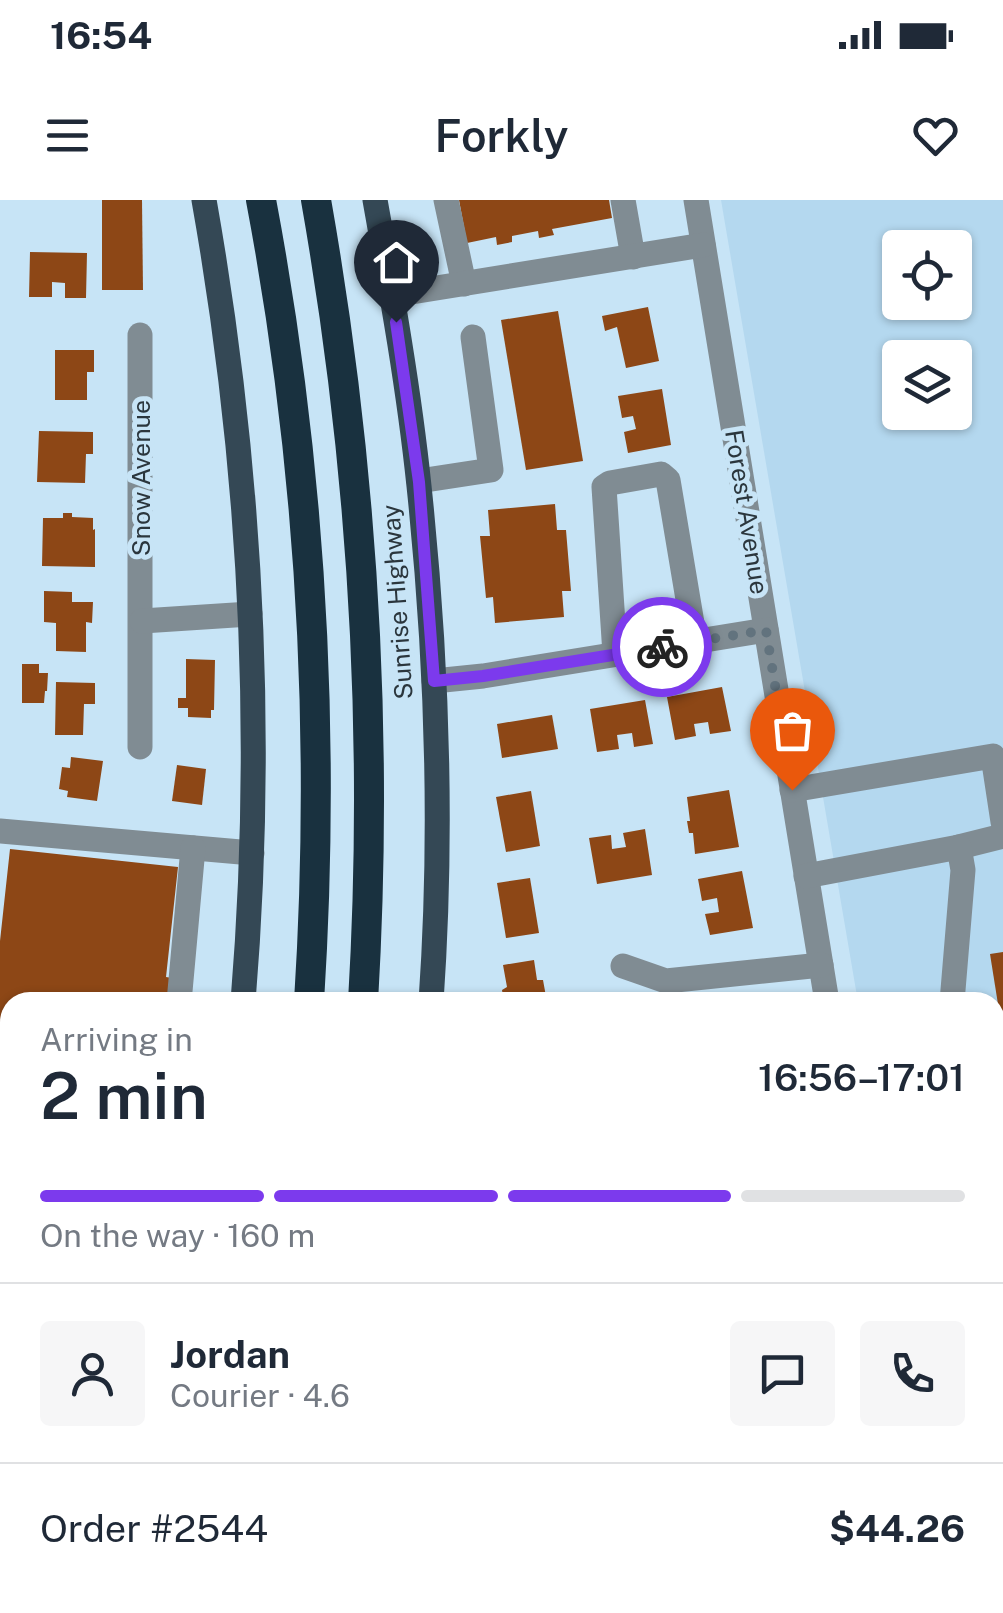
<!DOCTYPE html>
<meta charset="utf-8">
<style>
:root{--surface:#fff;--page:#f6f6f7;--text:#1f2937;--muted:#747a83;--line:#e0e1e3;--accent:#7c3aed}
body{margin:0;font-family:"Public Sans",sans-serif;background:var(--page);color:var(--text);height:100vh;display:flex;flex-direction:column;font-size:38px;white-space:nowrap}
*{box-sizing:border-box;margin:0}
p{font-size:32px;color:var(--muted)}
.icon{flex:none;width:55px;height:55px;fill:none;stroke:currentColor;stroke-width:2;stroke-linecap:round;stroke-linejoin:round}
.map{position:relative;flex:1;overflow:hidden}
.panel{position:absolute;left:0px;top:792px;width:1005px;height:622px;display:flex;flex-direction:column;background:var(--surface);border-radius:30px 30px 0 0;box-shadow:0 2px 8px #0004}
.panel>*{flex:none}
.controls{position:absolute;left:882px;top:30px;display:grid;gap:20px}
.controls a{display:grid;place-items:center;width:90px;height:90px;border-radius:10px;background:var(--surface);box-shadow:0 2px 8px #0004;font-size:50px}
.pin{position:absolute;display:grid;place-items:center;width:85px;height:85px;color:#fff;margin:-102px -42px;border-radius:50% 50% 50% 0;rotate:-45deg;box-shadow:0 0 10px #0007}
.pin .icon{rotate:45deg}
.courier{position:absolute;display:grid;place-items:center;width:100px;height:100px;margin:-50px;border:8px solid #7c3aed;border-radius:50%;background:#fff;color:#222;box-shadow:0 2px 12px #0007}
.head em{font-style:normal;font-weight:600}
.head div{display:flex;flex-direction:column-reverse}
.head{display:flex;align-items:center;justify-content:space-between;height:170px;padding:0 40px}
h1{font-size:65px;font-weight:600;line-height:75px}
.bar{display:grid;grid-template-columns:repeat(4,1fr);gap:15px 10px;align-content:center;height:120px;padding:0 40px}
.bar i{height:12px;border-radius:8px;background:var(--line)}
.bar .selected{background:var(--accent)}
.bar p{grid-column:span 4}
.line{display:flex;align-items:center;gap:25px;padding:0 40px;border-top:2px solid var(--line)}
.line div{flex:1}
.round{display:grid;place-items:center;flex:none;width:105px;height:105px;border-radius:10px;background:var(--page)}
.status{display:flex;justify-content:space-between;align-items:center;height:70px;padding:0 50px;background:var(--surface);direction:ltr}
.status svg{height:28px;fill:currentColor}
header{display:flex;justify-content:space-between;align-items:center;height:130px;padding:0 40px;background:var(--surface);font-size:45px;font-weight:600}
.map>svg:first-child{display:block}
</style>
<div class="status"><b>16:54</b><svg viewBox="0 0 49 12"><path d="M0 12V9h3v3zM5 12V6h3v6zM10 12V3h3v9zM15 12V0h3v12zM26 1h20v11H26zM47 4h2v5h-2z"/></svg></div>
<header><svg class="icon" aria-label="menu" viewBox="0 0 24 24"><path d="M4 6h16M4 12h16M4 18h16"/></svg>Forkly<svg class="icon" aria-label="heart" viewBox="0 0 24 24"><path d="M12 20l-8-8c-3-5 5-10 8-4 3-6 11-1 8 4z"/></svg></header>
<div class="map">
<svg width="1003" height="1413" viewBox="0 0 1003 1413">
<rect width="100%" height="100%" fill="#c7e4f6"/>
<path fill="#b4d8ef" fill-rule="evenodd" d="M721 0H1003V1045L995 1047V802H858ZM900 48H955V102H900ZM900 158H955V212H900Z"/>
<g fill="#8d4716">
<path d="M102 0H142L143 90H102Z"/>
<path d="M459 0H609L612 18 552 29 554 35 539 38 538 31 512 36V42L497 45 496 37 467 43Z"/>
<path d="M30 52 87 53 86 98H65V83L52 82V97H29Z"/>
<path d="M648 107 659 161 626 168 617 127 605 131 602 116Z"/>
<path d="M558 111 583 261 526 270 501 120Z"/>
<path d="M55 150H94V172H87V200H55Z"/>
<path d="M662 189 671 245 628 253 624 232 636 229 633 216 622 218 618 196Z"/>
<path d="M39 231 93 232V254H86L85 283 37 282Z"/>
<path d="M555 304 557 330H566L571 391H562L564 417 495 423 493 397 486 398 480 336H490L488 310Z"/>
<path d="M63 313H72V317L93 318V330L95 329V367L42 366 43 318H63Z"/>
<path d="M44 391 72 392V402H93L92 423 86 422V452L56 451V423L44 422Z"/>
<path d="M186 459 215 460 214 510H211V518L188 517V508H178V498H186Z"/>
<path d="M22 464H39V473H48L47 491H45L44 503H22Z"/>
<path d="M56 482 95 483V504H84L83 535H55Z"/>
<path d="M722 487 731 531 710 534 708 522 694 524 696 536 675 540 667 497Z"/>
<path d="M645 500 653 544 634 547 632 533 617 535 619 549 597 552 590 509Z"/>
<path d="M552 515 558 549 502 558 497 524Z"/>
<path d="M71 557 103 561 97 601 67 597 68 591 59 589 62 567 70 568Z"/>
<path d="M177 565 206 569 202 605 172 601Z"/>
<path d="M729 590 739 647 695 654 693 633H689L687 621H690L687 597Z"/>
<path d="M531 591 540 646 506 652 496 597Z"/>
<path d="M645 629 652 675 597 684 589 638 611 635 612 649 626 647 623 633Z"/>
<path d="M10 649 178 667 166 777 172 778 170 802H10V1014L0 1013V741Z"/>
<path d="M742 671 753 728 710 735 705 714 719 712 717 698 702 701 698 679Z"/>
<path d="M530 678 539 733 506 738 497 683Z"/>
<path d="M1003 752V823H1001L990 754Z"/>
<path d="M534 760 537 780H543L547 802H504L502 790 507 787 503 765Z"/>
<path d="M0 1087 10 1088V1155L0 1154Z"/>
<path d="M995 1239H997L1000 1253H1003V1273L995 1275Z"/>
<path d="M0 1250 10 1251V1284L0 1283Z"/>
<path d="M1003 1342V1379L995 1380V1343Z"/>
<path d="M0 1344 10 1345V1378L0 1377Z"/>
<path d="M94 1405H124L123 1413H93Z"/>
<path d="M597 1405H653L655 1413H599Z"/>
<path d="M700 1405H775L777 1413H749V1409L731 1413H701Z"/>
</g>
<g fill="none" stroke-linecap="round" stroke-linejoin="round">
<g stroke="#808c93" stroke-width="25">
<path d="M446 0 464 84"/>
<path d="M623 0 633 57"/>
<path d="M696 0 827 802"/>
<path d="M393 95 703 45"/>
<path d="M140 135V547"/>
<path d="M419 281 491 270 473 137"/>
<path d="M142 421 250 414"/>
<path d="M615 454 604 287 610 283 661 274 668 280 695 441"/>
<path d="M434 481 483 476 766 430"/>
<path d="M792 590 993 556 1003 622"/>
<path d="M0 631 252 653"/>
<path d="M959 647 1003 636"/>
<path d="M806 676 959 647 963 670 952 802"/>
<path d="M623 766 666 781 821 765"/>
<path d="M179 802 193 648"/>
<path d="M0 1032 10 1034"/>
<path d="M995 1180 1003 1179"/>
<path d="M0 1204 10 1205"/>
<path d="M0 1302H10"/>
<path d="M0 1334 10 1335"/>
<path d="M929 1405 931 1413"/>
<path d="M455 1413 460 1410 504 1413"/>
</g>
<g stroke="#344855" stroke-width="25">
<path d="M204 0C251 265 265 535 243 802"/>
<path d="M375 0C392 95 409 190 419 286 437 457 443 631 431 802"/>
<path d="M172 1413 173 1405"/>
<path d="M364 1413 365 1405"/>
</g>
<g stroke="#19313f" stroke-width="30">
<path d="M261 0C311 264 326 535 309 802"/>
<path d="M316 0C363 266 379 533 363 802"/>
<path d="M218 1413V1405"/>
<path d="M239 1413 240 1405"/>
<path d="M294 1413 296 1405"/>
</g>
</g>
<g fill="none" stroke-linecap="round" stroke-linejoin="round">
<path stroke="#62737e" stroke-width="10" stroke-dasharray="0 18" d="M662 447 766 430 792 590"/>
<path stroke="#7c3aed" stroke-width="12" d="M396 122 419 282 434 481 483 476 662 447"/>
</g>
<g text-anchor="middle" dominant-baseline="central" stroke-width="10" stroke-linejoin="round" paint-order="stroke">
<g font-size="25" fill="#2b363d" stroke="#c7e4f6">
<text transform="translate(141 278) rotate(-90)">Snow Avenue</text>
<text transform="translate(747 312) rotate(81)">Forest Avenue</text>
<text transform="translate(397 402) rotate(-94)">Sunrise Highway</text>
</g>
</g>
</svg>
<div class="controls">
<a><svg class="icon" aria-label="locate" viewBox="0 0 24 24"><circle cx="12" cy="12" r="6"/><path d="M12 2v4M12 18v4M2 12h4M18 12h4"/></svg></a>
<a><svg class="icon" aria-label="layers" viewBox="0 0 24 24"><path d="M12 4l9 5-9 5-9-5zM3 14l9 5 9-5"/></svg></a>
</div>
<div class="pin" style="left:792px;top:590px;background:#ea580c"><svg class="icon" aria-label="bag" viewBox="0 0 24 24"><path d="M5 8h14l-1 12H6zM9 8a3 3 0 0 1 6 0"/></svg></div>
<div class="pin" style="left:396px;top:122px;background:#1f2937"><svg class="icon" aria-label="home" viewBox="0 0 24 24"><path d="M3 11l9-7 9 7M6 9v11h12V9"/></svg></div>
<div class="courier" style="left:662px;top:447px"><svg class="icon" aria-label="bike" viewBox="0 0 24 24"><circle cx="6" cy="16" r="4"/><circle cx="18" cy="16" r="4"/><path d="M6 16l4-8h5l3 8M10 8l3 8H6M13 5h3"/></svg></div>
<section class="panel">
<div class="head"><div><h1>2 min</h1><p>Arriving in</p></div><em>16:56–17:01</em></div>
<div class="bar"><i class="selected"></i><i class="selected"></i><i class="selected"></i><i></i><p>On the way · 160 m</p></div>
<div class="line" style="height:180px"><a class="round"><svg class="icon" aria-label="person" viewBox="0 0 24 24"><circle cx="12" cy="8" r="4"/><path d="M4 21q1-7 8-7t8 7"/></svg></a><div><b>Jordan</b><p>Courier · 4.6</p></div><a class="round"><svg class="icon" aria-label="chat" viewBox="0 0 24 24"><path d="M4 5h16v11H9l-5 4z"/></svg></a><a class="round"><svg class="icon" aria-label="phone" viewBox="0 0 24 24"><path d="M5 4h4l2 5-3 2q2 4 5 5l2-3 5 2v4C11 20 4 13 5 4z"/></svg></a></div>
<div class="line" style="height:130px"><div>Order #2544</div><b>$44.26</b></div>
</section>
</div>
